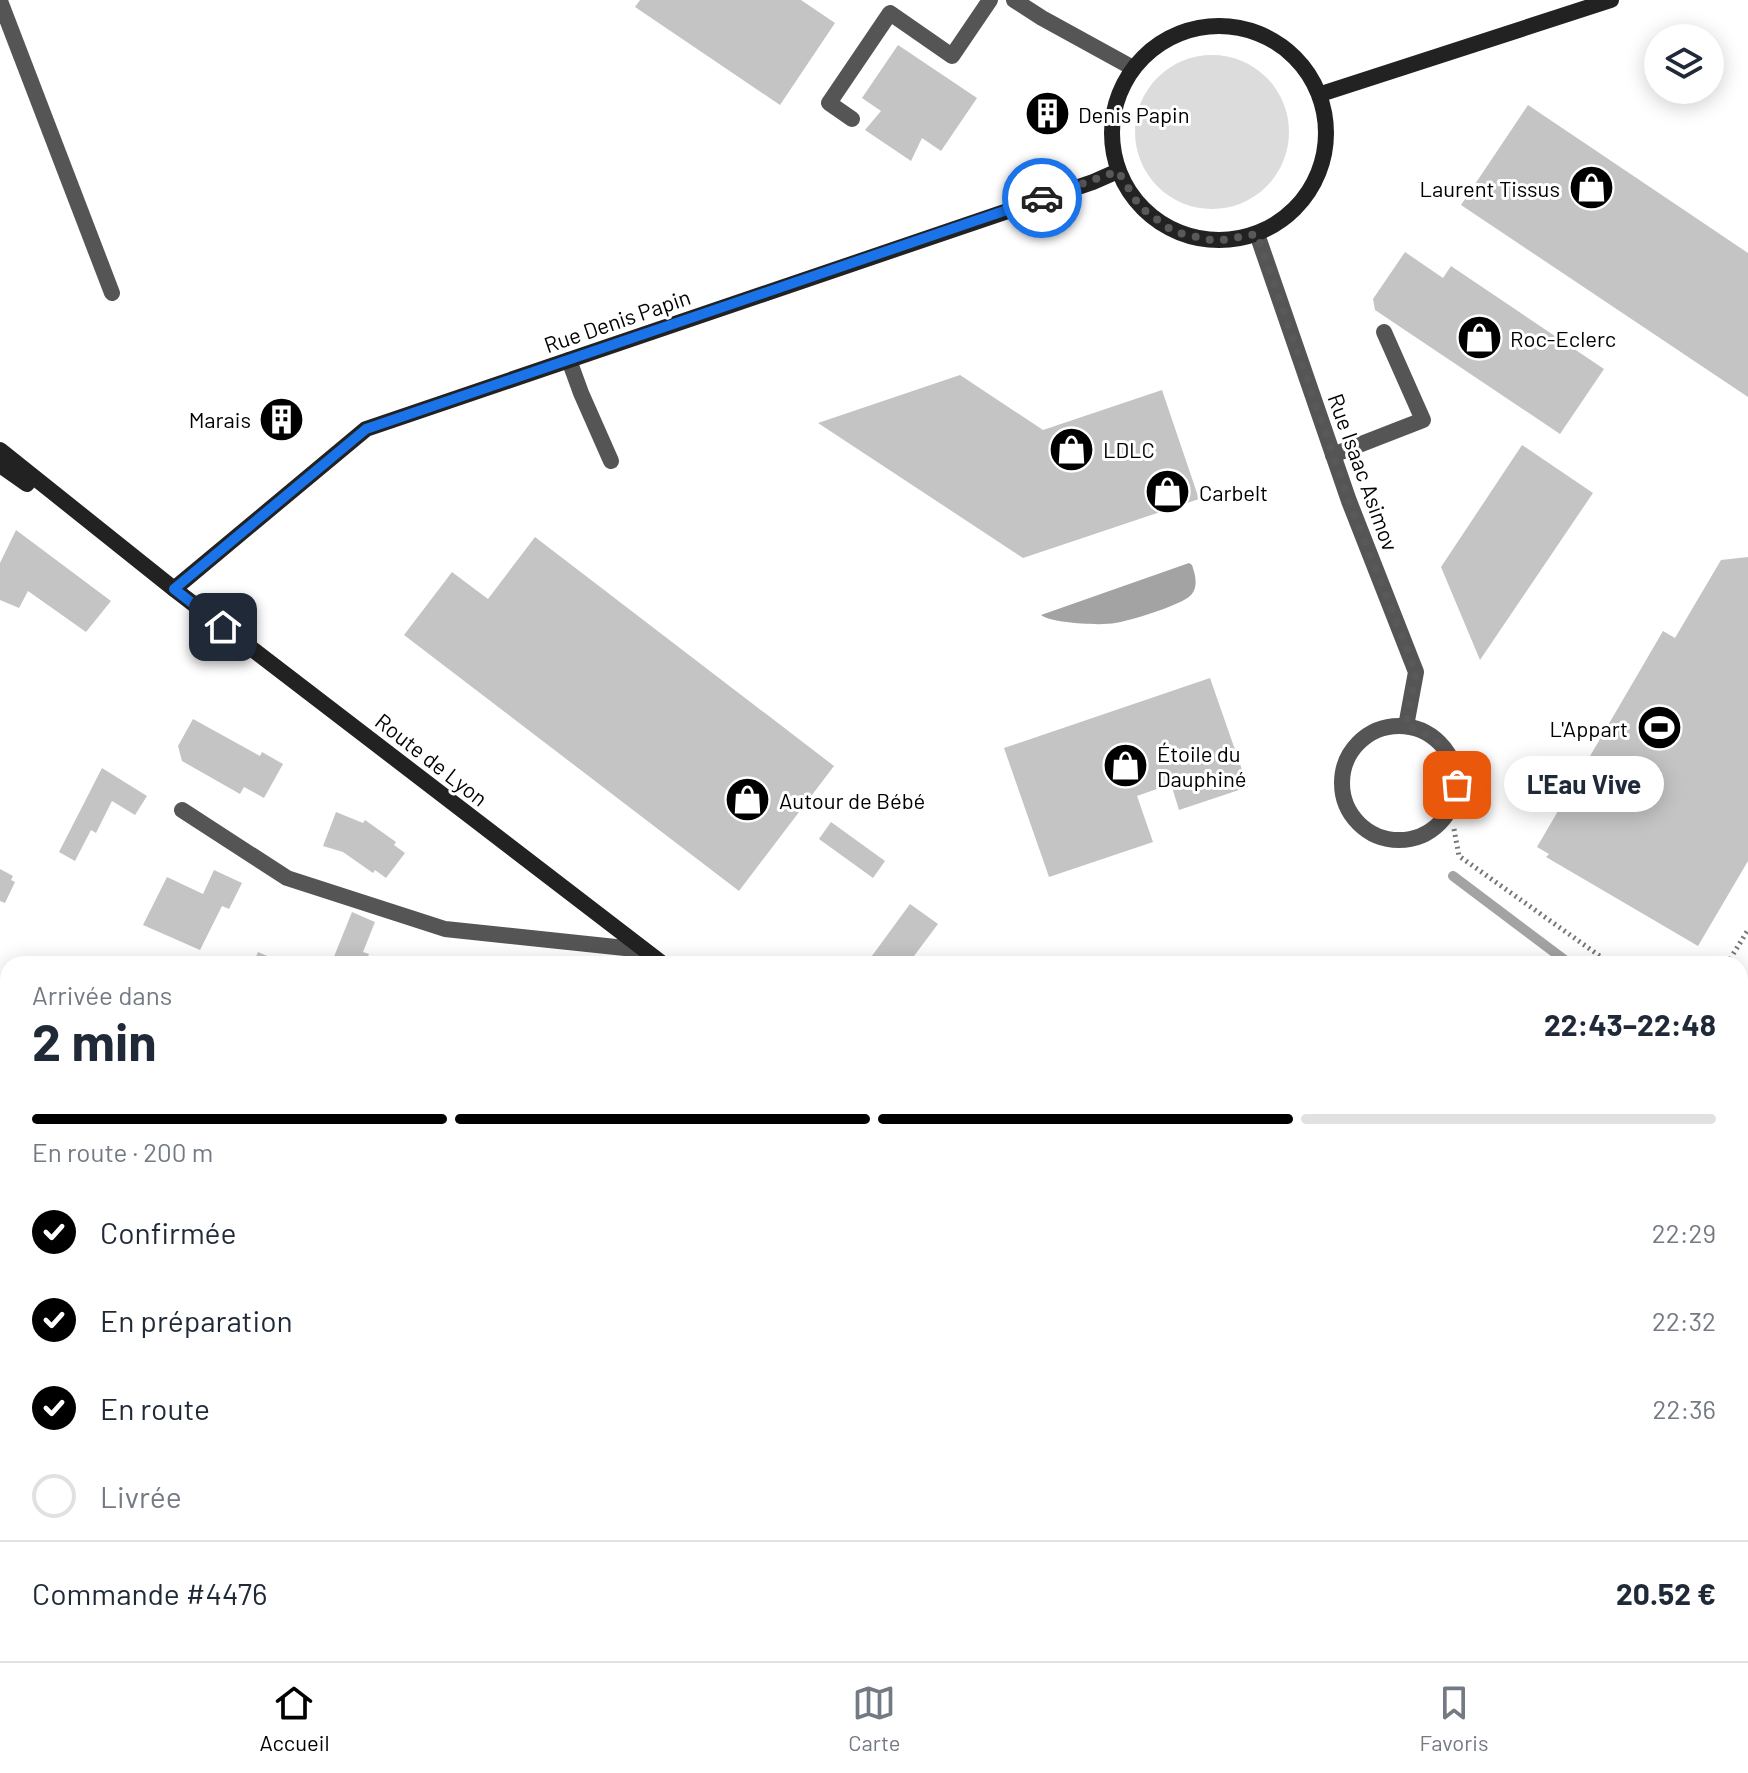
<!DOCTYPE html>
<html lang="fr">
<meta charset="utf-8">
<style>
:root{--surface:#fff;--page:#f2f2f3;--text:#1f2937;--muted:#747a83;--line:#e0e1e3;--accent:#000}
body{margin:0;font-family:Barlow,sans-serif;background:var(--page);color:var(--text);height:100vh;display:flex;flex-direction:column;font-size:30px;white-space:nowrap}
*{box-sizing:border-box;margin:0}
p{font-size:26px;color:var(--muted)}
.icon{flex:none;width:44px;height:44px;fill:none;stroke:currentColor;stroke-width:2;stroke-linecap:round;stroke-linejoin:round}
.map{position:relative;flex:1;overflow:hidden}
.sheet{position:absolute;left:0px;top:956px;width:1748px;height:706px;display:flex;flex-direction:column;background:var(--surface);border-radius:24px 24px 0 0;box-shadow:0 4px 20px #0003}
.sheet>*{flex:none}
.controls{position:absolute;left:1644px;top:24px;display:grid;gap:16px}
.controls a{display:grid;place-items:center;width:80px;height:80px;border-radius:50%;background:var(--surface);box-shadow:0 4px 20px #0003;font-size:40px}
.pin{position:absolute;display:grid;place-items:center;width:68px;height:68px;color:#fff;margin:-34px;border-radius:16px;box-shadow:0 4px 12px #0006}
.courier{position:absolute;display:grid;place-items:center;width:80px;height:80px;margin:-40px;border:6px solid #1a73e8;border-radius:50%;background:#fff;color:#222;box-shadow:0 2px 10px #0007}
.bubble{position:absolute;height:56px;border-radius:28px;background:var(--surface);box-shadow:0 4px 20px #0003;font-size:26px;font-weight:700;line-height:56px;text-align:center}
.head em{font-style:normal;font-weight:700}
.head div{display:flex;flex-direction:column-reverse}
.head{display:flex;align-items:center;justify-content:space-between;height:136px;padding:0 32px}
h1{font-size:52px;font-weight:700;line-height:60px}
.bar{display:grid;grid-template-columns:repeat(4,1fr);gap:12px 8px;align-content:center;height:96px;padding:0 32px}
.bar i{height:10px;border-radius:6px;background:var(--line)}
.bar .on{background:var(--accent)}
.bar p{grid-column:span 4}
.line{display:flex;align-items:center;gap:20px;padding:0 32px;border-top:2px solid var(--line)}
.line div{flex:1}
ol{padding:0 32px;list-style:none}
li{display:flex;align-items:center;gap:24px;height:88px}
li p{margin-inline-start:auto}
li .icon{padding:8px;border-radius:50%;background:var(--accent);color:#fff;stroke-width:4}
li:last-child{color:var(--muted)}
li i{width:44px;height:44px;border:4px solid var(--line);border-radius:50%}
.tab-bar{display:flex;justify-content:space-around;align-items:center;height:112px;border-top:2px solid var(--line);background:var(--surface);font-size:22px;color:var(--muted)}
.tab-bar a{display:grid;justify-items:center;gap:4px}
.tab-bar .on{color:var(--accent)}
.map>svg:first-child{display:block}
</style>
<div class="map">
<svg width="1748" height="1661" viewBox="0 0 1748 1661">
<rect width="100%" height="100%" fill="#fff"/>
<circle fill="#dcdcdc" cx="1212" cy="132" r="77"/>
<path fill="#a3a3a3" d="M1189 563 1192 565C1195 574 1199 587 1191 595 1182 605 1129 621 1115 623 1101 626 1050 623 1041 615Z"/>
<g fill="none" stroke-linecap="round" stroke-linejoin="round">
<path stroke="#a3a3a3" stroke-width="10" d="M1453 876 1570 964"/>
</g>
<g fill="#c4c4c4">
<path d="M640 0H801L835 23 780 105 635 7Z"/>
<path d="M898 45 977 98 941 151 922 138 911 161 865 130 881 111 862 98Z"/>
<path d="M1044 104 1054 107 1050 124 1040 121Z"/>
<path d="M1528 105 1748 253V397L1461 205Z"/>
<path d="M1405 252 1443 278 1451 266 1604 369 1560 434 1375 310 1373 299Z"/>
<path d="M960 375 1043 430 1162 390 1199 499 1023 558 818 423Z"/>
<path d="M291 409 295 421 273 429 269 417Z"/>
<path d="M1522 445 1593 493 1480 660 1441 567Z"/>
<path d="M16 530 111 601 86 632 28 591 19 608 0 600V563Z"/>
<path d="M535 537 834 766 739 891 404 635 452 572 488 599Z"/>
<path d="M1748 557V861L1698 946 1546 857 1549 854 1537 847 1663 631 1675 638 1721 560Z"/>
<path d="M1210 678 1248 787 1179 810 1171 784 1137 796 1153 842 1049 877 1004 748Z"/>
<path d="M193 719 260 756 262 752 283 764 264 798 244 787 240 794 182 761 178 746Z"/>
<path d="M102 768 147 796 135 815 112 801 96 833 91 830 75 861 59 852Z"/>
<path d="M336 812 363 823 365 820 396 842 394 845 405 853 386 878 375 870 373 873 343 852 323 846Z"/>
<path d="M831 822 885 861 873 878 819 839Z"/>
<path d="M0 869 13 876 11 880 15 882 5 903 0 901Z"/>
<path d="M214 870 242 883 229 909 222 906 200 950 143 925 167 877 203 894Z"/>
<path d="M910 904 938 924 908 964H866Z"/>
<path d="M352 912 375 922 363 952 369 954 365 964H331Z"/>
<path d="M258 952 286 964H253Z"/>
<path d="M1740 1113 1748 1115V1164L1740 1162Z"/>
<path d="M1740 1296 1748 1302V1404L1740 1398Z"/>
<path d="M1748 1593V1661H1689L1695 1654H1740V1603Z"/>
<path d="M598 1654H638L636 1659 639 1661H594Z"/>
<path d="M730 1654H768L782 1661H727Z"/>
<path d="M1144 1654H1288L1285 1661H1145L1141 1659Z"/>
<path d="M1394 1654H1440L1436 1661H1389Z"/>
<path d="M1486 1654H1528L1523 1661H1496Z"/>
</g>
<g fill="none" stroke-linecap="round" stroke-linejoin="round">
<g stroke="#777" stroke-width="5" stroke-dasharray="2 4" stroke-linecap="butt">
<path d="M1454 829 1459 856 1611 964"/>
<path d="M1727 964 1748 930"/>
</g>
<g stroke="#555" stroke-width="16">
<path d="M0 1 112 293"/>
<path d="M852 119 829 103 890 13 952 56 990 0"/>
<path d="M569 360 581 393 611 461"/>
<path d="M1333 455 1423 420 1384 332"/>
<path d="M99 1661 103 1654"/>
</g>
<g stroke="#555" stroke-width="16">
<path d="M1014 0 1042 18 1133 68"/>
<path d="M1257 234 1349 501 1416 672 1406 726"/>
<circle cx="1399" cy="783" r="57"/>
<path d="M182 810 287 878 445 929 644 950"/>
<path d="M0 1224 8 1230"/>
<path d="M0 1564 8 1568"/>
<path d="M157 1654 169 1661"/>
<path d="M1360 1661 1364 1654"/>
</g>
<g stroke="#222" stroke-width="16">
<circle cx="1219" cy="133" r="107"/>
<path d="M1321 94 1611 0"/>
<path d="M0 450 174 589 663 964"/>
<path d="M0 465 27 484"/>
<path d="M174 589 366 429 1093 182 1118 171"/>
<path d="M1582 1654 1592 1661"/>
<path d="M1637 1654 1647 1661"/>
</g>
<defs>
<g id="rail">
<path d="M0 1407 8 1413"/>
<path d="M0 1432 8 1438"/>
<path d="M312 1654 322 1661"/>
<path d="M348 1654 357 1661"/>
</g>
</defs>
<use href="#rail" stroke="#000" stroke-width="9"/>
<use href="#rail" stroke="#fff" stroke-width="6" stroke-dasharray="18" stroke-linecap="butt"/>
</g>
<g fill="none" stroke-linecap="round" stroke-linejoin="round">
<path stroke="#595959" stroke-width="8" stroke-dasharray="0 14.4" d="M1042 198 1118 171 1140 207 1174 232 1216 241 1257 234 1349 501 1416 672 1406 726C1437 735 1453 752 1457 785"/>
<path stroke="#1a73e8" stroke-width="10" d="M223 627 174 589 366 429 1042 198"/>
</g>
<defs>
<symbol id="building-disc" viewBox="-11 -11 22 22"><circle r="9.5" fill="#000" stroke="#fff"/><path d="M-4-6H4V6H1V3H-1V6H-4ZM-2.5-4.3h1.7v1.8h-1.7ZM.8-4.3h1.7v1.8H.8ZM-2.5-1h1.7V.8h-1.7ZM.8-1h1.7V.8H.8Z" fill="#fff"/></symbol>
<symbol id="shop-disc" viewBox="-11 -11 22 22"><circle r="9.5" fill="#000" stroke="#fff"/><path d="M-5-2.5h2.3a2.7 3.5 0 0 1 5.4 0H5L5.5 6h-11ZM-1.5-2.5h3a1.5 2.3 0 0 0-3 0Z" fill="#fff"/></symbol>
<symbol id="stadium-disc" viewBox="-11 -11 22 22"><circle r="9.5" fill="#000" stroke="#fff"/><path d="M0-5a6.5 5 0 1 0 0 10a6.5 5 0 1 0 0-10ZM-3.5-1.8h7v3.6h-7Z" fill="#fff"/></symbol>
</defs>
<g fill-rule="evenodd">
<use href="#building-disc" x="1022" y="88" width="51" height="51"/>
<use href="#shop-disc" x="1566" y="162" width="51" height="51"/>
<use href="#shop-disc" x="1454" y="312" width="51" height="51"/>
<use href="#building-disc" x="256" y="394" width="51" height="51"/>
<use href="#shop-disc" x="1046" y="424" width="51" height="51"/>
<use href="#shop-disc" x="1142" y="466" width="51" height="51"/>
<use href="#stadium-disc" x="1634" y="702" width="51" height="51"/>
<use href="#shop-disc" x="1100" y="740" width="51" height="51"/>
<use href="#shop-disc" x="722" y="774" width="51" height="51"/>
</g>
<g text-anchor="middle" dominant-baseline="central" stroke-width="6" stroke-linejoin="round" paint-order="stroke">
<g font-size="22" fill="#000" stroke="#fff" text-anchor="start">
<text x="1078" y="114">Denis Papin</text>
<text x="1560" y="188" text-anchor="end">Laurent Tissus</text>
<text x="1510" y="338">Roc-Eclerc</text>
<text x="251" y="419" text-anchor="end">Marais</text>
<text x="1103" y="449">LDLC</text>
<text x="1199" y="492">Carbelt</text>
<text x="1628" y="728" text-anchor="end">L'Appart</text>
<text x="1157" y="753">Étoile du<tspan x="1157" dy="25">Dauphiné</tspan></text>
<text x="779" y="800">Autour de Bébé</text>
</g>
<g font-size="22" fill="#000" stroke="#fff">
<text transform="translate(617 320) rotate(-19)">Rue Denis Papin</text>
<text transform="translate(1364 472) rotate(70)">Rue Isaac Asimov</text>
<text transform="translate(432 759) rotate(38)">Route de Lyon</text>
</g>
</g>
</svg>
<div class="controls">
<a><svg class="icon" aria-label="layers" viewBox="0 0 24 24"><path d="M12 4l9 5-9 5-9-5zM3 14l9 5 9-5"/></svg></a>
</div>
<div class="pin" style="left:1457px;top:785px;background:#ea580c"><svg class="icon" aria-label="bag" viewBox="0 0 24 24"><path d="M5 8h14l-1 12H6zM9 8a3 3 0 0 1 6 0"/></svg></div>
<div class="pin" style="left:223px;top:627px;background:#1f2937"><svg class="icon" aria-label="home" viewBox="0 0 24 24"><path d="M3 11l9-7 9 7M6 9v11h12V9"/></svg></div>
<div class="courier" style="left:1042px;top:198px"><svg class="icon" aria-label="car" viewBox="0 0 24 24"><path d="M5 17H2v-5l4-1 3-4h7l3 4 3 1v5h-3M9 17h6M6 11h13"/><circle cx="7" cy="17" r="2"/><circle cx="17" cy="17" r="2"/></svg></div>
<div class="bubble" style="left:1504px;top:756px;width:160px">L'Eau Vive</div>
<section class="sheet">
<div class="head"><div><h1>2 min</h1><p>Arrivée dans</p></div><em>22:43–22:48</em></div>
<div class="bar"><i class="on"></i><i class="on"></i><i class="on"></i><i></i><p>En route · 200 m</p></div>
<ol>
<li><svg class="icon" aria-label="check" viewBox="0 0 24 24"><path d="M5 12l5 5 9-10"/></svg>Confirmée<p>22:29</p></li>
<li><svg class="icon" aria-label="check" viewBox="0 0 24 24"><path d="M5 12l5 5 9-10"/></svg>En préparation<p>22:32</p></li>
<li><svg class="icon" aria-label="check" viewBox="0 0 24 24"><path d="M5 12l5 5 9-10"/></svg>En route<p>22:36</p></li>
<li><i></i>Livrée</li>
</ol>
<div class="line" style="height:104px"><div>Commande #4476</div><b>20.52 €</b></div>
</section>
</div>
<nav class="tab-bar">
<a class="on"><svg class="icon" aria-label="home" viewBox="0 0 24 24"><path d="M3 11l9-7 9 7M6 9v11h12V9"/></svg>Accueil</a>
<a><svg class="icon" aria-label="map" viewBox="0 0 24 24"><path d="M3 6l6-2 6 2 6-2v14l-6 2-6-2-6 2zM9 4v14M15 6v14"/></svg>Carte</a>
<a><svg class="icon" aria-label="saved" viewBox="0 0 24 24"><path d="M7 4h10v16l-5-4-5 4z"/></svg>Favoris</a>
</nav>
